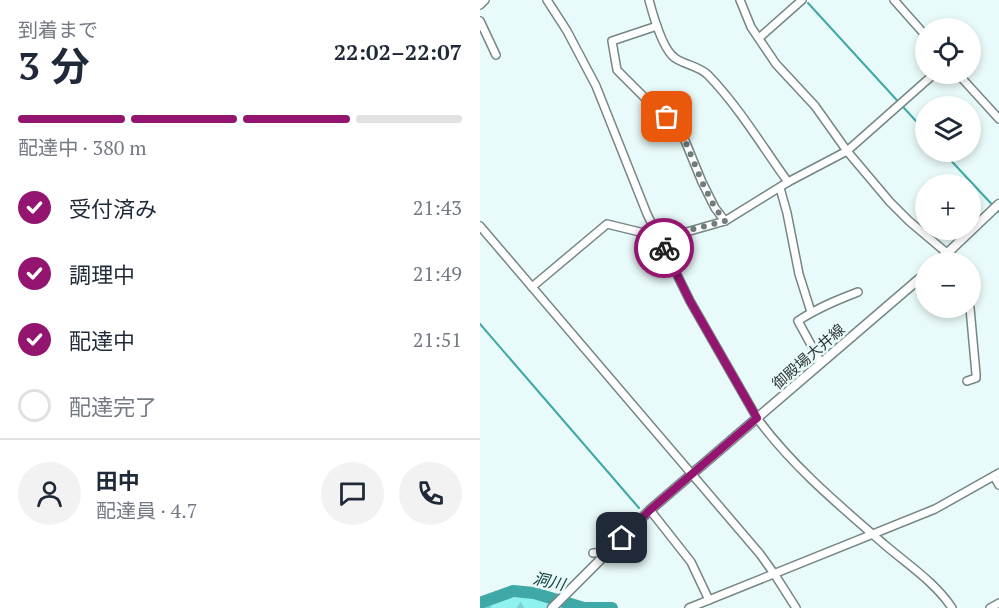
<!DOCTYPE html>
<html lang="ja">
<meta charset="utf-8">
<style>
:root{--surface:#fff;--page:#f2f2f3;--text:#1f2937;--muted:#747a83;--line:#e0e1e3;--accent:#931570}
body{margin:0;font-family:"PT Serif","Noto Sans JP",serif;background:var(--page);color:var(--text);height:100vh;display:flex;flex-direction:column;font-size:22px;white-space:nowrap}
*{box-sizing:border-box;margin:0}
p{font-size:20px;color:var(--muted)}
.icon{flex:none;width:33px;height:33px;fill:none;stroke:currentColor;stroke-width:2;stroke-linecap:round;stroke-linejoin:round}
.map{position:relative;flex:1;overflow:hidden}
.side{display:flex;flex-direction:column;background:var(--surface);width:480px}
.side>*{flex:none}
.fabs{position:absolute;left:435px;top:18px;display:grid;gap:12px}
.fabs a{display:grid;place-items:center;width:66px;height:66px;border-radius:50%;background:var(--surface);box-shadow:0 3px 9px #0003;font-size:30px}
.pin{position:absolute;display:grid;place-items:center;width:51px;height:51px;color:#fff;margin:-26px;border-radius:12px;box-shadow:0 3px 9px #0006}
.courier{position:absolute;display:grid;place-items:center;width:60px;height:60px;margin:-30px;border:4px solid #931570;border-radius:50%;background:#fff;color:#222;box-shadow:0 2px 8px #0007}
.overview em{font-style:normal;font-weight:700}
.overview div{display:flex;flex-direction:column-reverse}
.overview{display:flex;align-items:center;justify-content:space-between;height:102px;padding:0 18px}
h1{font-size:39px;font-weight:700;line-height:45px}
.bar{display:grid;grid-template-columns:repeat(4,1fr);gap:9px 6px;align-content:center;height:72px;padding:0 18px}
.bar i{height:8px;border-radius:4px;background:var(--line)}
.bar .selected{background:var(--accent)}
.bar p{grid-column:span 4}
.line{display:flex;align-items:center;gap:15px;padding:0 18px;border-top:2px solid var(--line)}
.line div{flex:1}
.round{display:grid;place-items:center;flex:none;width:63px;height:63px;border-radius:32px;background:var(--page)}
ol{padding:0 18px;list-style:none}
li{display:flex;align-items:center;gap:18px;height:66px}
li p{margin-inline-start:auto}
li .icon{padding:6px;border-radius:50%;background:var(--accent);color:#fff;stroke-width:4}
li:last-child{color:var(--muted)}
li i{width:33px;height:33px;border:3px solid var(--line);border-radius:50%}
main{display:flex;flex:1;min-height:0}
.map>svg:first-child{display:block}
</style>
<main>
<section class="side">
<div class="overview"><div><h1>3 分</h1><p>到着まで</p></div><em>22:02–22:07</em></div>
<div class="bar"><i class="selected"></i><i class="selected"></i><i class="selected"></i><i></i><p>配達中 · 380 m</p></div>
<ol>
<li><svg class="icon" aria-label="check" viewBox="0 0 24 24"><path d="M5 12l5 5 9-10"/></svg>受付済み<p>21:43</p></li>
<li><svg class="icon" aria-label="check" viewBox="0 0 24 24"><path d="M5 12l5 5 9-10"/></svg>調理中<p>21:49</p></li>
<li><svg class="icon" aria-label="check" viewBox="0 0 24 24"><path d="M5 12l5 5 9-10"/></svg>配達中<p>21:51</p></li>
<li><i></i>配達完了</li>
</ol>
<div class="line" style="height:108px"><a class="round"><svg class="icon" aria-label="person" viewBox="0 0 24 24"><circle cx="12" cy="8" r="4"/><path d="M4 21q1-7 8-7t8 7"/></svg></a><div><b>田中</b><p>配達員 · 4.7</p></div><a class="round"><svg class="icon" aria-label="chat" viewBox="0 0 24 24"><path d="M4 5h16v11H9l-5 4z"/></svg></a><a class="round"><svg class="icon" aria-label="phone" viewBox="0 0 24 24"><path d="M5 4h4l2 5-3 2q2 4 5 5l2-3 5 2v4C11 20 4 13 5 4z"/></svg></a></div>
</section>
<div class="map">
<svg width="519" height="608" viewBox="0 0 519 608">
<defs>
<pattern id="forest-firs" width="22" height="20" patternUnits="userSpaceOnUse" patternTransform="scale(1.5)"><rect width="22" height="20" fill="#8ff2ee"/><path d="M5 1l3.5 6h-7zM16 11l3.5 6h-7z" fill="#7cd0cd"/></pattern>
</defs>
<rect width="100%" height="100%" fill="#e8faf9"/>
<path fill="url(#forest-firs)" d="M49 597 89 608H0L26 598Z"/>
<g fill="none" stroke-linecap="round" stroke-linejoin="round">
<g stroke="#3ea9a6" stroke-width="2">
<path d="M328 3 446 132"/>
<path d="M463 152 519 212"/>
<path d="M0 324 159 508"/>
</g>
<path stroke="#3ea9a6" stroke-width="12" d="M0 603 33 591 54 593 104 608H132"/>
<defs>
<g id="minor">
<path d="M67 0 87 31 116 86 167 214 210 301 277 418C312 466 360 506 405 545 427 564 456 583 472 608"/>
<path d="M169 0C173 15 183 50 195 58 205 65 219 66 228 75 259 107 282 146 308 182"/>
<path d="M260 0 271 27 296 64 335 106 367 151 410 202 429 221 468 254 476 262"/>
<path d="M414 0 446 36"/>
<path d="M0 5 5 0"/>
<path d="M0 21 16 55"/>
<path d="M177 26 132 41 137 70 174 107 199 126 222 182 235 208 245 221"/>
<path d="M279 38 322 0"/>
<path d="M478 74 519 119"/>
<path d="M300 188 307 213 319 274 331 312"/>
<path d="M0 226 280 554 295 575 316 608"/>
<path d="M52 287 127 224 164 233 176 234 203 233 245 221 308 182 367 151 454 74"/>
<path d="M341 363 318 321C337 308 357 300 378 292"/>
<path d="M487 381 496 378V374L490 308"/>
<path d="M514 476 519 485"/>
<path d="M170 510 211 562 229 600"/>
<path d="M113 553 128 552"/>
<path d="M209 608 455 509 519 473"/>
<path d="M510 608 519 603"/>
</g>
<g id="major">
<path d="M458 262 519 204"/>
<path d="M72 608 170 510 446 273"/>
</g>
</defs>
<use href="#minor" stroke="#758685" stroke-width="10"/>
<use href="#major" stroke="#758685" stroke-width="11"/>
<use href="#minor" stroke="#fff" stroke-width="7"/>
<use href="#major" stroke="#fff" stroke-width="8"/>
</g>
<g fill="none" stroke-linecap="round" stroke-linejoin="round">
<path stroke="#717c7c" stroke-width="6" stroke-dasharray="0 10.8" d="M184 248 176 234 202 232 245 221 235 208 222 182 199 126 187 117"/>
<path stroke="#931570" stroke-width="8" d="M142 538 170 510 277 418 210 301 184 248"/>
</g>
<g text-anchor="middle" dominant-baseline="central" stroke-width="5" stroke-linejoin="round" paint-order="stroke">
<g font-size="15" fill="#313838" stroke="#e8faf9">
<text transform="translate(328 356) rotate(-41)">御殿場大井線</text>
</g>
<g font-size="16" font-style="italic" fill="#073a39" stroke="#e8faf9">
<text transform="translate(69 581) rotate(13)">洞川</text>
</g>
</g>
</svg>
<div class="fabs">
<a><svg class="icon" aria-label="locate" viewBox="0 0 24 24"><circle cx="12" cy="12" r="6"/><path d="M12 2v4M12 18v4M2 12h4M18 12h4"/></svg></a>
<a><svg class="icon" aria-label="layers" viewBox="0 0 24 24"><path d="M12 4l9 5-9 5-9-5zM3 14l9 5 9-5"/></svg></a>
<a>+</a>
<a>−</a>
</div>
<div class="pin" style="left:187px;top:117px;background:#ea580c"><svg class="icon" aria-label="bag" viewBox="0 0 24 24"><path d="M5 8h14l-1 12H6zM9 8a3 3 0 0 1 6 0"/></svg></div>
<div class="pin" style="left:142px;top:538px;background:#1f2937"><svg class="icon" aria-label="home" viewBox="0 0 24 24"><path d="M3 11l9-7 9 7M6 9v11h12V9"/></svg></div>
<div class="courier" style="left:184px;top:248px"><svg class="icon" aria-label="bike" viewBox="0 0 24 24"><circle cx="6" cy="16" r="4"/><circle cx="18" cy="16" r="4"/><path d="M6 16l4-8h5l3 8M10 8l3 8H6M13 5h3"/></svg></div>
</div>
</main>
